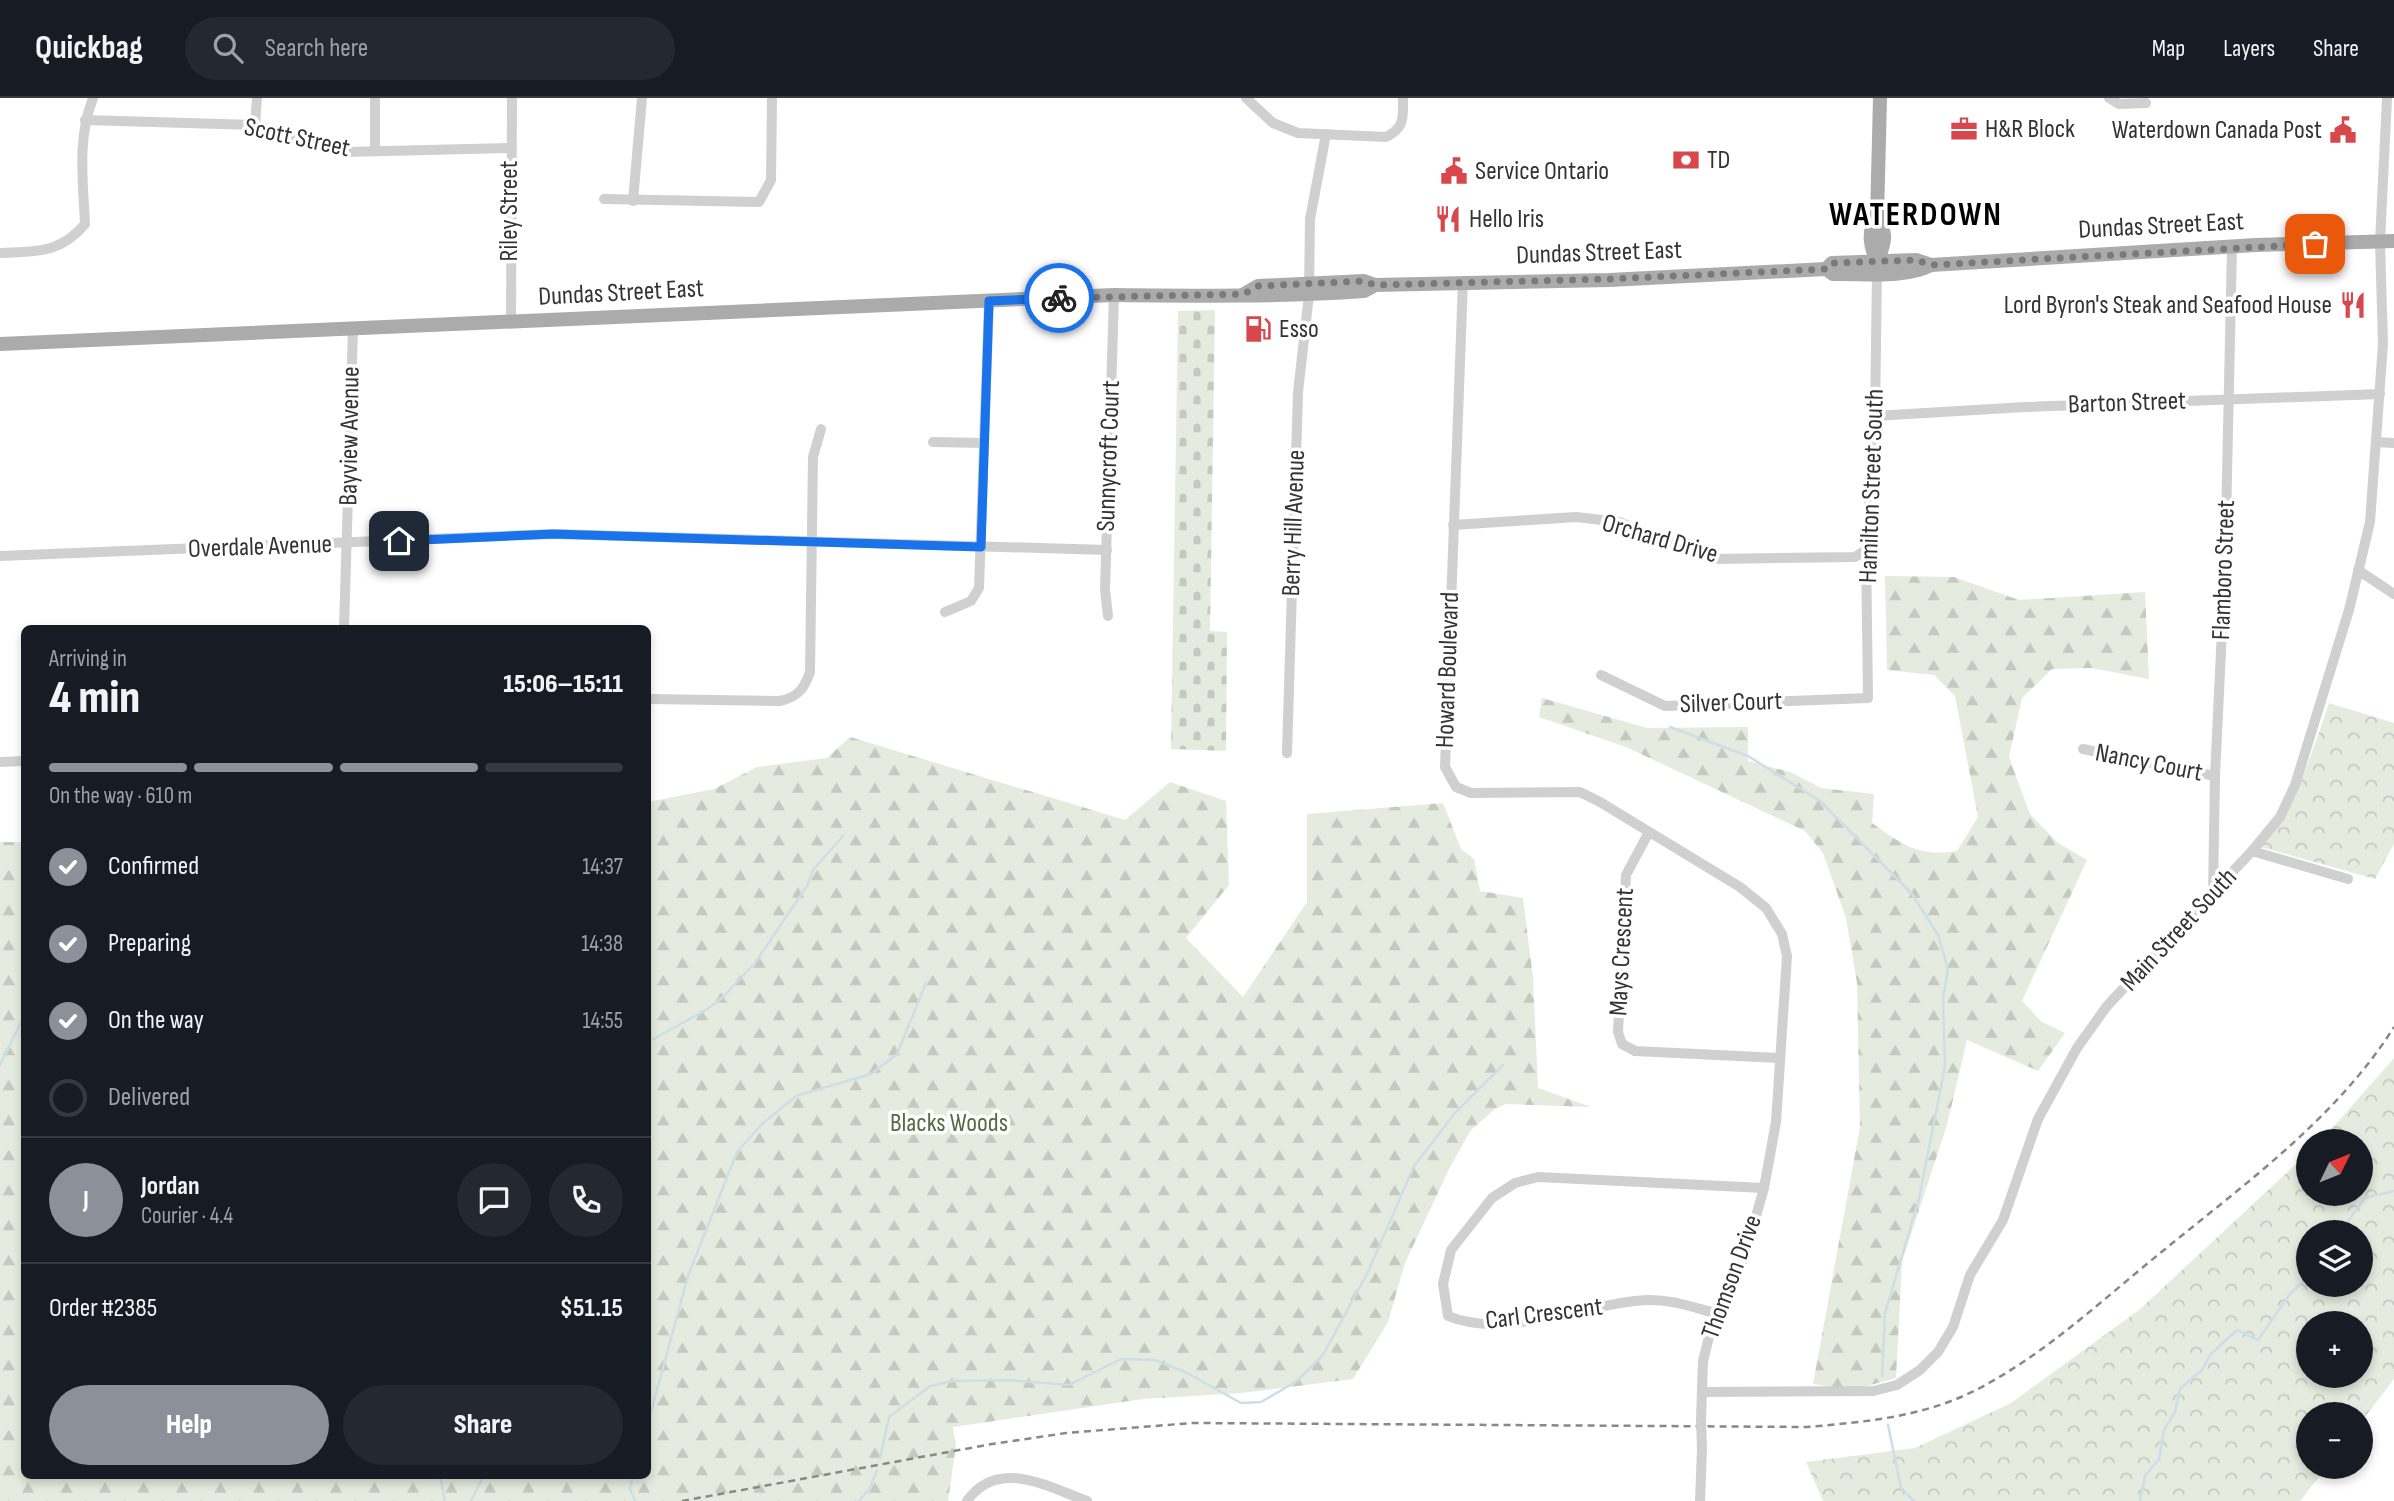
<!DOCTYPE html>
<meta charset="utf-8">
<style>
:root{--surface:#171b24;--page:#242831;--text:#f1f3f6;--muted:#9ea1a6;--line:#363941;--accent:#8c9099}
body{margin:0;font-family:"Sofia Sans Condensed",sans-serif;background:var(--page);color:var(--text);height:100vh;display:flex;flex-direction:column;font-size:26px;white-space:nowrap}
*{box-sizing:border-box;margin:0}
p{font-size:23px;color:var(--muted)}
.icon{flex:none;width:38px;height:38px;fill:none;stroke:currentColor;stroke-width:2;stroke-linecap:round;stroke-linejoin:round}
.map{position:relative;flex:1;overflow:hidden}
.panel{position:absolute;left:21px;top:527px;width:630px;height:854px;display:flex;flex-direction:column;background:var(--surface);border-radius:10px;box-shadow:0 4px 10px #0003}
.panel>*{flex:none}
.needle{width:46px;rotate:47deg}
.controls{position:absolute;left:2296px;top:1031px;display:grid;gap:14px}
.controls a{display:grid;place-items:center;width:77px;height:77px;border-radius:50%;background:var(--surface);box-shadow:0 4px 10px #0003;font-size:35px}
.pin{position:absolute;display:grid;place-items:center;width:60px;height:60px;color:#fff;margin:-30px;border-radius:14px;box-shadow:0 4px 10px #0006}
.courier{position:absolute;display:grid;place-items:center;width:70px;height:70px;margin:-35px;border:5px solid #1a73e8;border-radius:50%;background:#fff;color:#222;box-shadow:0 2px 9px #0007}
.headline em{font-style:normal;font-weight:800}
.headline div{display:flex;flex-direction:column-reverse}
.headline{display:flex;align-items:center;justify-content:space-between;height:119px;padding:0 28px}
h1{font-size:46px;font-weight:800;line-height:52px}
.bar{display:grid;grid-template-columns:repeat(4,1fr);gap:10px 7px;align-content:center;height:84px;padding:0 28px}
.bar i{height:9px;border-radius:5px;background:var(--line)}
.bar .active{background:var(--accent)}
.bar p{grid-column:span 4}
.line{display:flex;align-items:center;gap:18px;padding:0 28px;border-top:2px solid var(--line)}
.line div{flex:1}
.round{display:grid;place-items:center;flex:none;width:74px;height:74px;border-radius:37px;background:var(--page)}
ol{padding:0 28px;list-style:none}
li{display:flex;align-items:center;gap:21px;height:77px}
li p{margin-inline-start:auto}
li .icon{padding:7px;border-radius:50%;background:var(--accent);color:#fff;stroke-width:4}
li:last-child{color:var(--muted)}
li i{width:38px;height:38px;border:4px solid var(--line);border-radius:50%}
.cta{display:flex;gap:14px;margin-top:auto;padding:14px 28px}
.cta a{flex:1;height:80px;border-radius:42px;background:var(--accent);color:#fff;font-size:28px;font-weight:800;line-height:80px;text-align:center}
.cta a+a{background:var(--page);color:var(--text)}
header{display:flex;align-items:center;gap:42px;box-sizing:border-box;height:98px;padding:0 35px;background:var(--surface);border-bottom:2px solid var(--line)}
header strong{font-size:33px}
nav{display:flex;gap:38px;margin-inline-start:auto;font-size:24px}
.search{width:490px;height:63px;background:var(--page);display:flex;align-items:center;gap:18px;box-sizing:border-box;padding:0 24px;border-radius:38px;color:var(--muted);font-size:26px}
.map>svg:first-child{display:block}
</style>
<header>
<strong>Quickbag</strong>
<div class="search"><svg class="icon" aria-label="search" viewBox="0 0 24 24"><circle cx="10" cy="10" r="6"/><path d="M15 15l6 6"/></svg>Search here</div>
<nav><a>Map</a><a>Layers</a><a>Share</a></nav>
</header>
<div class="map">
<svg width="2394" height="1403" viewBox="0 0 2394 1403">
<defs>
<pattern id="forest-firs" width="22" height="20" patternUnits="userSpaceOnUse" patternTransform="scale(1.75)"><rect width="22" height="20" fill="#e5ebdf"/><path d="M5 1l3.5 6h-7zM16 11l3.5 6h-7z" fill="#c5cac0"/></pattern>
<pattern id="cemetery-stones" width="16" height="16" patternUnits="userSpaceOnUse" patternTransform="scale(1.75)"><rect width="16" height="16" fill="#e5ebdf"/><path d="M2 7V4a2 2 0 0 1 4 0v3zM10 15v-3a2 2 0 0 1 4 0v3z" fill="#c5cac0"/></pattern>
<pattern id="park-crowns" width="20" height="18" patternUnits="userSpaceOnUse" patternTransform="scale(1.75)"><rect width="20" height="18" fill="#e5ebdf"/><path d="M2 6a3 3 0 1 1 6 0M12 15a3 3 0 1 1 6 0" fill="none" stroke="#c5cac0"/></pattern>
</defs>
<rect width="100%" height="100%" fill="#fff"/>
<g fill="url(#forest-firs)">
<path d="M1885 478 1954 479 2019 502 2145 494 2149 581 2091 570 2052 571 2022 600 2009 659 2030 716 2058 745 2087 762 2022 903 2042 924 2065 935 2038 973 1967 942 1947 1027 1902 1164 1896 1280 1853 1292 1813 1286 1860 1029 1857 885 1846 820 1823 755 1805 733 1626 649 1539 619 1542 600 1647 630 1748 629V663L1790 674 1821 690 1874 696 1872 725C1903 747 1918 759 1957 753L1978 719 1955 598 1934 577 1887 572Z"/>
<path d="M850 639 1125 722 1170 684 1226 703 1229 787 1186 840 1243 899 1307 804V716L1443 705 1461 751 1474 761 1480 793 1523 800 1533 880 1538 990 1591 1009 1506 1006 1495 1011 1471 1032 1451 1067 1405 1165 1388 1224 1353 1281 1241 1295 1143 1301 953 1329 956 1347 948 1403H0V744H24V1377H648V704L714 691 757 669 827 660Z"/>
</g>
<path fill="url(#cemetery-stones)" d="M1215 212 1210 533 1227 534 1226 653 1171 651 1178 213Z"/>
<g fill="url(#park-crowns)" fill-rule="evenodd">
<path d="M2329 605 2394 625V746L2375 781 2261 749C2297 704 2311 658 2329 605Z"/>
<path d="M2394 960V1281L2361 1324V1316H2308V1368L2327 1369 2300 1403H1823L1806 1364 1915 1350 2011 1305 2139 1212 2308 1055V1096H2361V1043H2321ZM2361 1134V1186H2308V1134ZM2308 1225H2361V1278H2308Z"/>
</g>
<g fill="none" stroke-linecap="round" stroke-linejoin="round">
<g stroke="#cedee9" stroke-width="2.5">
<path d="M1670 629 1748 658 1820 703 1912 796 1938 837 1948 871 1943 900 1945 968 1919 1101 1885 1215 1882 1278"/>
<path d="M648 944 706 912 722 900 755 865 807 788 813 772 843 738"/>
<path d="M0 967 24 918"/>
<path d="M2340 1134 2365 1100 2394 1093"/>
<path d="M648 1325 688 1178 737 1054 762 1026 796 998 871 976 897 956 926 885"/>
<path d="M1888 1327 1901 1390 1914 1403"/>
<path d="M880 1360 889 1319 930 1288 953 1283 1008 1282 1069 1287 1121 1261 1155 1262 1187 1275 1241 1305 1261 1304 1297 1283 1323 1257 1368 1174 1414 1068 1455 1015 1503 967"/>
<path d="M440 1377 445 1403"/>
<path d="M633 1377 630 1390 635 1403"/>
<path d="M471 1403 484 1377"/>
<path d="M859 1403 870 1390 877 1373"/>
<path d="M2140 1403 2145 1378 2159 1361 2164 1332 2175 1314 2180 1291 2203 1271 2210 1257 2237 1232 2258 1242 2289 1197 2308 1179"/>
</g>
<g stroke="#d0d0d0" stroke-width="10">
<path d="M1246 0 1273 25 1298 35 1386 39C1405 30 1403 19 1403 0"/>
<path d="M2109 0 2119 6 2146 5"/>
<path d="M85 22 255 27 346 54 509 50"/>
<path d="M255 27 257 0"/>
<path d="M375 53V0"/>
<path d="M604 101 759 104 771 82 772 0"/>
<path d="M633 103 642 0"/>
<path d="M0 155C36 153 60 156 85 126 83 83 77 41 93 0"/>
<path d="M1463 183 1445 669 1456 689 1471 695 1580 694 1600 704 1740 789 1766 810 1782 836 1787 858 1776 1024 1764 1090 1744 1160 1730 1194 1715 1215 1703 1263 1701 1322"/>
<path d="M511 225 512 0"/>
<path d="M1875 318 2025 309 2380 296"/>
<path d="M933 344 984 345"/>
<path d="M2376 344 2394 345"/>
<path d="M1453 427 1576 419 1619 424 1714 461 1855 459 1866 452"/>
<path d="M0 458 553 436 1107 452"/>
<path d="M2358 472 2394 496"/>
<path d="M945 514 971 503 979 490 989 203"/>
<path d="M1108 518 1105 491 1114 197"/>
<path d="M344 530 353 230"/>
<path d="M1601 577 1665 608 1868 600 1866 452 1875 318 1877 175"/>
<path d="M648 601 780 603C798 599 804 591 810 574L813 359 821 331"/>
<path d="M2083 651 2215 678"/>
<path d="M1287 655 1298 294 1309 197 1310 121 1326 36"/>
<path d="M0 664 24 663"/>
<path d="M1649 734 1626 777 1618 934 1622 946 1635 953 1779 960"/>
<path d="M2252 753 2348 781"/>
<path d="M2213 796 2215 678 2225 470 2232 149"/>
<path d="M1715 1215C1692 1209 1670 1201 1646 1202 1587 1205 1506 1242 1448 1218L1443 1186 1451 1152 1492 1100 1515 1085 1538 1079 1764 1090"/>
<path d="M1703 1294 1873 1293 1897 1287 1920 1272 1938 1254 1953 1229 1970 1177 2003 1122 2038 1021 2077 950 2107 908 2252 753 2280 719 2295 687 2349 512 2370 424 2383 246 2380 144 2387 0"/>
<path d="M967 1403C998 1359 1048 1389 1087 1403"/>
<path d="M1700 1403 1702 1351"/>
</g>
<g stroke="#ababab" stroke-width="14">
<path d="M1878 164C1870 151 1867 132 1877 120L1880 0"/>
<path d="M1826 171 1832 165 1916 162 1931 167 2256 147 2394 143"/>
<path d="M1877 171C1879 149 1892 142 1877 120"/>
<path d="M1244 196 1258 188 1364 183 1375 187"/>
<path d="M0 246 1114 197C1198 198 1281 199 1364 193L1375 187 1609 182 1826 171 1833 176C1863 175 1904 181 1931 167"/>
</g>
<path stroke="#888" stroke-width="2.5" stroke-dasharray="7 5" stroke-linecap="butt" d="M682 1403 992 1346 1066 1335 1192 1325 1807 1329C1865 1324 1923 1319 1976 1292 2044 1257 2100 1204 2159 1156 2242 1088 2336 1021 2394 929"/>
<path stroke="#d0d0d0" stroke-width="10" d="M1701 1322 1702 1351"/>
</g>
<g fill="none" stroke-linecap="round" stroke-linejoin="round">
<path stroke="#7a7a7a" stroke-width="7" stroke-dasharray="0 12.6" d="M1059 200 1244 196 1258 188 1364 183 1375 187 1609 181 1826 171 1832 165 1916 162 1931 167 2315 146"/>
<path stroke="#1a73e8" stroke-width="9" d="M399 443 553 436 981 449 989 203 1059 200"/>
</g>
<defs>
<symbol id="office-bare" viewBox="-9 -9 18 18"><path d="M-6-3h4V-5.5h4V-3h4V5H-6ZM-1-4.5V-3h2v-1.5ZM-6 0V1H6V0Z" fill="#d7474b" stroke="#fff" stroke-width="2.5" paint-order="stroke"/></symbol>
<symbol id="civic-bare" viewBox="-9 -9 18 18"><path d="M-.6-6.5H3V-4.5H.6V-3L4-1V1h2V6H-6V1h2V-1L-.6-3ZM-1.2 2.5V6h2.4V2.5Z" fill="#d7474b" stroke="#fff" stroke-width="2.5" paint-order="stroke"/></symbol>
<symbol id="bank-bare" viewBox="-9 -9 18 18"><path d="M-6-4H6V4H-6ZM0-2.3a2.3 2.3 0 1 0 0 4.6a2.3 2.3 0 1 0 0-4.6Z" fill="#d7474b" stroke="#fff" stroke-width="2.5" paint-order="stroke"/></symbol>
<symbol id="restaurant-bare" viewBox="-9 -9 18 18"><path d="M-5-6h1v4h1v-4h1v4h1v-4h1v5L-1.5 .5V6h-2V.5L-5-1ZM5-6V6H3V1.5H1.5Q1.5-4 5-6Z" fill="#d7474b" stroke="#fff" stroke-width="2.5" paint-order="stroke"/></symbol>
<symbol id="fuel-bare" viewBox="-9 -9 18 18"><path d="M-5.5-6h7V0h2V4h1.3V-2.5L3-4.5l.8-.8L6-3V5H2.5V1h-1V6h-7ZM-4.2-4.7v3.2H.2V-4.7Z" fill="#d7474b" stroke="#fff" stroke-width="2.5" paint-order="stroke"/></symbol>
</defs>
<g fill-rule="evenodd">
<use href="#office-bare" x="1945" y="12" width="38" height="38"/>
<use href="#civic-bare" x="2324" y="13" width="38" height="38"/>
<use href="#bank-bare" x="1667" y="43" width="38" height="38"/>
<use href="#civic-bare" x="1435" y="54" width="38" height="38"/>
<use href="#restaurant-bare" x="1429" y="102" width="38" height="38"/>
<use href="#restaurant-bare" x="2334" y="188" width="38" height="38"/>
<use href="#fuel-bare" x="1239" y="212" width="38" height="38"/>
</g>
<g text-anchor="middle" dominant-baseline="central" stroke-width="7" stroke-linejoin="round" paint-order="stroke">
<g font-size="26" fill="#333" stroke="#fff" text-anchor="start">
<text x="1985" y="31">H&amp;R Block</text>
<text x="2322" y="32" text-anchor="end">Waterdown Canada Post</text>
<text x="1707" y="62">TD</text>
<text x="1475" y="73">Service Ontario</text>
<text x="1469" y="121">Hello Iris</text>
<text x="2332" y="207" text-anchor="end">Lord Byron's Steak and Seafood House</text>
<text x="1279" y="231">Esso</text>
</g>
<g font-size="26" fill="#333" stroke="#fff">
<text transform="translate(297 40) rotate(12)">Scott Street</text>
<text transform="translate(509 113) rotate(-90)">Riley Street</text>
<text transform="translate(2161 128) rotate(-3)">Dundas Street East</text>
<text transform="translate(1599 155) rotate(-2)">Dundas Street East</text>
<text transform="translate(621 195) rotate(-3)">Dundas Street East</text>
<text transform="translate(2127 305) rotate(-2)">Barton Street</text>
<text transform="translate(350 338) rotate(-89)">Bayview Avenue</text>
<text transform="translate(1109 358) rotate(-88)">Sunnycroft Court</text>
<text transform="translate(1872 388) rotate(-88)">Hamilton Street South</text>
<text transform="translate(1294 425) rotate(-88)">Berry Hill Avenue</text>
<text transform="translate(1660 441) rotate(16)">Orchard Drive</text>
<text transform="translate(260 449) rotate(-2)">Overdale Avenue</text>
<text transform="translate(2224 472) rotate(-88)">Flamboro Street</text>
<text transform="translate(1448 572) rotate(-88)">Howard Boulevard</text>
<text transform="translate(1731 605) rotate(-2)">Silver Court</text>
<text transform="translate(2149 665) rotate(11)">Nancy Court</text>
<text transform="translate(2179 832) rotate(-47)">Main Street South</text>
<text transform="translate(1622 854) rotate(-87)">Mays Crescent</text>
<text transform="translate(1732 1179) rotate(-70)">Thomson Drive</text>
<text transform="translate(1544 1216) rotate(-7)">Carl Crescent</text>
</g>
<g font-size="26" fill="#546b43" stroke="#fff">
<text x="949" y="1025">Blacks Woods</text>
</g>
<g font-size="33" font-weight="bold" letter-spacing="2" fill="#000" stroke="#fff">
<text x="1916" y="117">WATERDOWN</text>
</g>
</g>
</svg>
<div class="controls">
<a><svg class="needle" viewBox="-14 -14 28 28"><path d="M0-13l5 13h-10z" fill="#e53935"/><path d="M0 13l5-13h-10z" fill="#9ea1a6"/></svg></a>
<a><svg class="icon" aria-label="layers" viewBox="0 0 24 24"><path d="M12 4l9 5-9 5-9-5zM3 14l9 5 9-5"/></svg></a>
<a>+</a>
<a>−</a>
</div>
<div class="pin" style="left:2315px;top:146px;background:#ea580c"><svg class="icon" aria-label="bag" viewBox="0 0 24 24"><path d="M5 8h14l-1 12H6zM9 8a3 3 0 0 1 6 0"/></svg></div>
<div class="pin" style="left:399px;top:443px;background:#1f2937"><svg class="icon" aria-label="home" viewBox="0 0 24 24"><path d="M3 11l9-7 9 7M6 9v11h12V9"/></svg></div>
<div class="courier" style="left:1059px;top:200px"><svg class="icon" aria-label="bike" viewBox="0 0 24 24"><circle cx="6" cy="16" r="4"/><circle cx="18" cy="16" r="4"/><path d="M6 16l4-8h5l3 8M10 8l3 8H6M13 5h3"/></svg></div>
<section class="panel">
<div class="headline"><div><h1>4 min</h1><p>Arriving in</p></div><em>15:06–15:11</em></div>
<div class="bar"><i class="active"></i><i class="active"></i><i class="active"></i><i></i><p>On the way · 610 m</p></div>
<ol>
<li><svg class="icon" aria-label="check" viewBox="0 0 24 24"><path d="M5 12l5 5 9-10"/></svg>Confirmed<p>14:37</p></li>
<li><svg class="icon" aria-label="check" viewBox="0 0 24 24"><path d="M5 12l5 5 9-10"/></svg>Preparing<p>14:38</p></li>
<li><svg class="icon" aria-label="check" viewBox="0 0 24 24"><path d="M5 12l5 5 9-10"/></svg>On the way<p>14:55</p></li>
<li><i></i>Delivered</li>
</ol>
<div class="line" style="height:126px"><b class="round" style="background:var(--accent);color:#fff">J</b><div><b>Jordan</b><p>Courier · 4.4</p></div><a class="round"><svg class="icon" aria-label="chat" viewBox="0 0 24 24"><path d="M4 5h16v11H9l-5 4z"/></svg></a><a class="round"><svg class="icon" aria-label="phone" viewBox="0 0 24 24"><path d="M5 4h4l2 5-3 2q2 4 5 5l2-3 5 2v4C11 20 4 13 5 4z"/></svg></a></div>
<div class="line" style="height:91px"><div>Order #2385</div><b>$51.15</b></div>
<div class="cta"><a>Help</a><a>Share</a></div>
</section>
</div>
